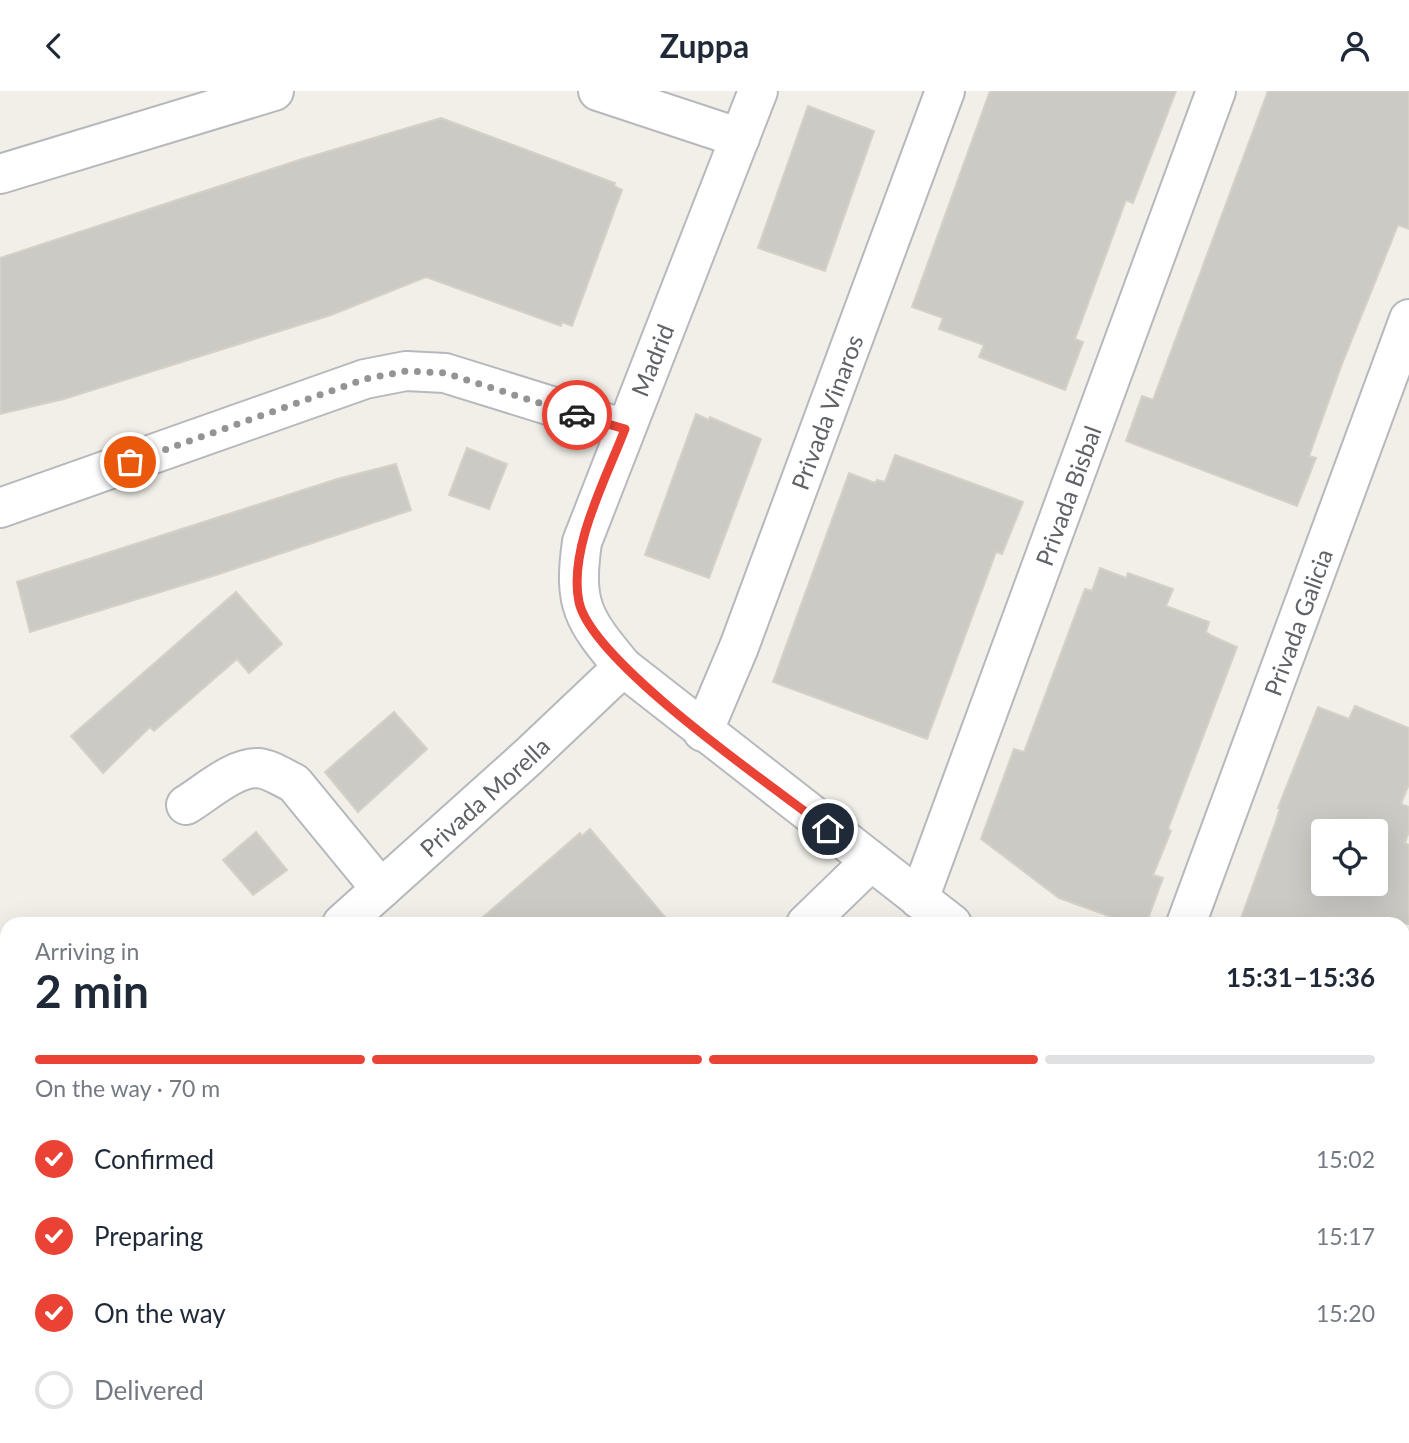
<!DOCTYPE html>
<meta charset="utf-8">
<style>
:root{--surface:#fff;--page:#f6f6f7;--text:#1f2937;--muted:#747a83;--line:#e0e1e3;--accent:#ea4335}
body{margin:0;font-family:Lato,sans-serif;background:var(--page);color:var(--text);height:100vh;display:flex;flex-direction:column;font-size:26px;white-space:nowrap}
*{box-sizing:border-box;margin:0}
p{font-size:23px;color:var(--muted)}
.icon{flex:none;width:38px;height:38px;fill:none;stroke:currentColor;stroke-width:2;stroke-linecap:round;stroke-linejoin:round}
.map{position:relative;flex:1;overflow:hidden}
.drawer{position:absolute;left:0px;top:826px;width:1410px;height:527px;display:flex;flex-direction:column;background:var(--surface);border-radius:21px 21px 0 0;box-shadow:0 7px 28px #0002}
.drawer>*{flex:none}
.fabs{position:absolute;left:1311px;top:728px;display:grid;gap:14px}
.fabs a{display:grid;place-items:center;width:77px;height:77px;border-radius:7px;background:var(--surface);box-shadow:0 7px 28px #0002;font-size:35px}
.pin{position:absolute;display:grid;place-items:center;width:60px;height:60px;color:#fff;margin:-30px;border:4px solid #fff;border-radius:50%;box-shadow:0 2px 7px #0007}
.courier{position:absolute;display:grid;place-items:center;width:70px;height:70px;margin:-35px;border:5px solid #ea4335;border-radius:50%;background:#fff;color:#222;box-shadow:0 2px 9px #0007}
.overview em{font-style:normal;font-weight:700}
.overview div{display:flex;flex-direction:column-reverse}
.overview{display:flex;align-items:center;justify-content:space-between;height:119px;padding:0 35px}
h1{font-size:46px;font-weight:700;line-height:52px}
.bar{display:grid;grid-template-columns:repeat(4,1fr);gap:10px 7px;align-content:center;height:84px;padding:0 35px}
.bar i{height:9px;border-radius:5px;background:var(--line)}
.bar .on{background:var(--accent)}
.bar p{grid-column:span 4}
ol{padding:0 35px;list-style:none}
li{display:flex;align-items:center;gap:21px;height:77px}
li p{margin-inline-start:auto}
li .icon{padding:7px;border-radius:50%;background:var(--accent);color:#fff;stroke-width:4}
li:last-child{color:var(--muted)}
li i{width:38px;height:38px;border:4px solid var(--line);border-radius:50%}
header{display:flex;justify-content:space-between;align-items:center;height:91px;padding:0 35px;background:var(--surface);font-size:32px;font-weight:700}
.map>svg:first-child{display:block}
</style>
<header><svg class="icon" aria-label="back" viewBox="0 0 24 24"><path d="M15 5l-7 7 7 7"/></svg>Zuppa<svg class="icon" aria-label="person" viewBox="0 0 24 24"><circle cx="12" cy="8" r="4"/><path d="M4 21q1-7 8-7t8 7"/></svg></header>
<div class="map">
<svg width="1409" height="1352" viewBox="0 0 1409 1352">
<rect width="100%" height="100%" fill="#f1efe8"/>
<g fill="#cccac5" stroke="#d6d1c6" stroke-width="2" fill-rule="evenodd">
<path d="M990 0H1176L1133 112 1126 109 1075 248 1083 251 1065 299 979 266 984 254 939 238 943 227 912 216Z"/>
<path d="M1268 0H1409V138L1398 134 1342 273 1309 365 1316 367 1297 415 1126 350 1142 305 1153 309Z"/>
<path d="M808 15 874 40 825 180 758 157Z"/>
<path d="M441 27 615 92 614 95 622 99 572 235 562 231 561 235 426 186 331 224 64 308 0 323V167L299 69Z"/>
<path d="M696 323 709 329 710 326 761 348 709 487 645 464Z"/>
<path d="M467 357 507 373 489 418 449 404Z"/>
<path d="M895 364 1023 411 1002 463 996 461 927 648 773 591 849 382 875 392 877 389 885 391Z"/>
<path d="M396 373 411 419 219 483 30 541 17 491 337 388Z"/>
<path d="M1100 477 1126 487 1128 482 1173 498 1166 515 1209 531 1206 541 1212 545 1237 556 1168 738 1171 740 1153 784 1163 787 1146 833H1131L1059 807 981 748 1014 658 1024 661 1085 498 1092 500Z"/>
<path d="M236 501 282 553 249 582 237 568 154 640 150 636 103 682 71 645Z"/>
<path d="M1355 615 1409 637V693L1401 713 1409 716V740L1405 752 1409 754V833H1239L1275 733 1280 717H1278L1318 616 1349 628ZM1323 740H1376V793H1323Z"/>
<path d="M394 621 427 658 358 721 325 681Z"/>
<path d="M590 738 671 833H475L580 742 582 745Z"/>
<path d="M256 741 287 779 253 804 223 769Z"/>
</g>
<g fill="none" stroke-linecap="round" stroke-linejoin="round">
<defs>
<g id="street">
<path d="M598 0 740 47"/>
<path d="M0 83 274 0"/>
<path d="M0 417 365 288 406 280 445 282 625 338"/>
<path id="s1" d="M703 641 739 556 945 0"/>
<path d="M186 714C206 702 234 676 258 677 270 678 283 687 294 692L381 798"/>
<path id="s2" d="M919 808 1216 0"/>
<path id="s3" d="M342 833 528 666 623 576"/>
<path d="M806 833 870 771"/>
<path id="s4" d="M1186 833 1409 228"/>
<path d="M1404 995 1409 980"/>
<path d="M825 1346 831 1352"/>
<path d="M727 1348 729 1346"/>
<path d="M1199 1352 1202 1346"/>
</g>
<g id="secondary">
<path d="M758 0 582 451C573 514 583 528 623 576L952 833"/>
<path d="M1404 1087 1409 1089"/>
<path d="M1404 1163 1409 1165"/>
</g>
</defs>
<use href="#street" stroke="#b5b8bc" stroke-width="42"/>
<use href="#secondary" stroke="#b6babf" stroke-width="42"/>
<use href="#street" stroke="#fff" stroke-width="38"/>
<use href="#secondary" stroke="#fff" stroke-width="38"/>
</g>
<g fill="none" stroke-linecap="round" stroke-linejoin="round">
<path stroke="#929495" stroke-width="7" stroke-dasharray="0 12.6" d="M130 371 365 288 406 280 445 282 577 324"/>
<path stroke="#ea4335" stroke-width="9" d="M577 324 625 338C606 388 568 458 579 511 592 572 774 696 828 738"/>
</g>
<g text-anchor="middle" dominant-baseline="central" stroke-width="5" stroke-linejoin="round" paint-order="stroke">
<g font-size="24" fill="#5f6368" stroke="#fff">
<text transform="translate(652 269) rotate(-68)">Madrid</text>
<text stroke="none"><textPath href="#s1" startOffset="343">Privada Vinaros</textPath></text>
<text stroke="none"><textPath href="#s2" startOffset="430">Privada Bisbal</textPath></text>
<text stroke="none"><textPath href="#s4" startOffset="322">Privada Galicia</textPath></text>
<text stroke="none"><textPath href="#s3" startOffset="191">Privada Morella</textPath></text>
</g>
</g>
</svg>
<div class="fabs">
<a><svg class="icon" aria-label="locate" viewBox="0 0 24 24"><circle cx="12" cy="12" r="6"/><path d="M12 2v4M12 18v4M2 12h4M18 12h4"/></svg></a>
</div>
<div class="pin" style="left:130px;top:371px;background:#ea580c"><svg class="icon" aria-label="bag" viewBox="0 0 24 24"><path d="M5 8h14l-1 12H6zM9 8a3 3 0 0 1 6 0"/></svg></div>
<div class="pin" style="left:828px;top:738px;background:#1f2937"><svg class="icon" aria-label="home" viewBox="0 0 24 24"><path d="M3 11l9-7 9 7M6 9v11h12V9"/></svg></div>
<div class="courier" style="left:577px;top:324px"><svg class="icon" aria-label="car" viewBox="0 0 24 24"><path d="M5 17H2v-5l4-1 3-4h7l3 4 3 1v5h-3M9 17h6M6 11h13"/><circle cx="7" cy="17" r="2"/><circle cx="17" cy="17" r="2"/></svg></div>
<section class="drawer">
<div class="overview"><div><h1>2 min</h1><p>Arriving in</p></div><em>15:31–15:36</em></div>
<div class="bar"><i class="on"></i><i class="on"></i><i class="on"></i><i></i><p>On the way · 70 m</p></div>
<ol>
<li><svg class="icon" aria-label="check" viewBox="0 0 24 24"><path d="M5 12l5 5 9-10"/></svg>Confirmed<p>15:02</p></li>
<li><svg class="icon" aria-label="check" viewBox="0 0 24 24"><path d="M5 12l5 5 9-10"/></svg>Preparing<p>15:17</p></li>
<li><svg class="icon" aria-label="check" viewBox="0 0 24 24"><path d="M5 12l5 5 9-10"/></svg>On the way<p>15:20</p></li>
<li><i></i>Delivered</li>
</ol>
</section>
</div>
